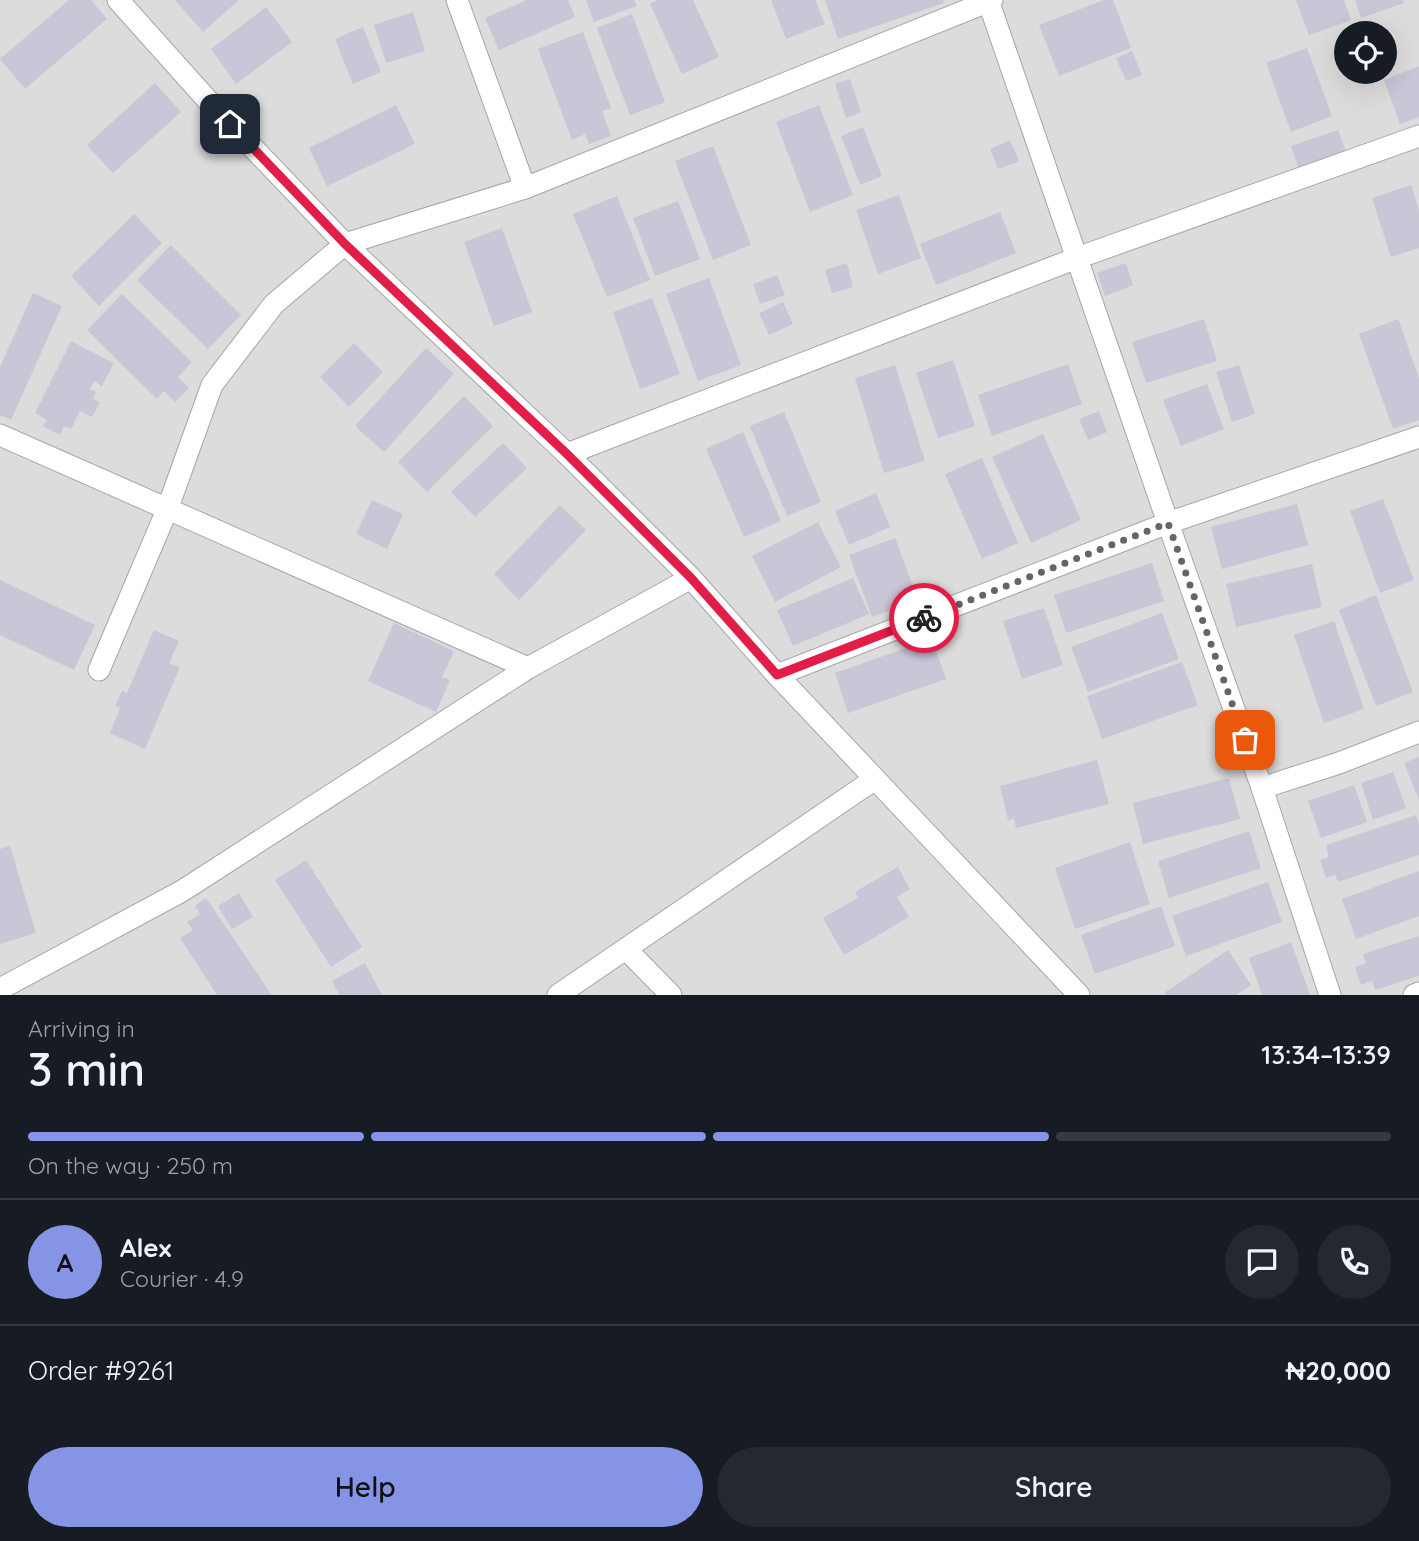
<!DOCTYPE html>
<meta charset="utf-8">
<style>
:root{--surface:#171b24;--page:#242831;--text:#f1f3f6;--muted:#9ea1a6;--line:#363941;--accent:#8594e4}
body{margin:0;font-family:Quicksand,sans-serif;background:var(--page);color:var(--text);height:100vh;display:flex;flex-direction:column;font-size:26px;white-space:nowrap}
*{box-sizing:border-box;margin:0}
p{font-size:23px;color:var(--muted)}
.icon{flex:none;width:38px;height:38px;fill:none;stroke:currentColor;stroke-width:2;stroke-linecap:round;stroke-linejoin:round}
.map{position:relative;height:995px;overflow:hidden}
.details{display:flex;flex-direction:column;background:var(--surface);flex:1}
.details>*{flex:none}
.buttons{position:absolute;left:1334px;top:21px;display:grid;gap:14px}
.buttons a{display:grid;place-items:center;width:63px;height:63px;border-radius:50%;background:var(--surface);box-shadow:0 7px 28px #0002;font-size:35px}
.pin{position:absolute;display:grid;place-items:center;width:60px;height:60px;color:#fff;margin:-30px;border-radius:14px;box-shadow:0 4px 10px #0006}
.courier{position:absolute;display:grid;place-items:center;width:70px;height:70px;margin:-35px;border:5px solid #e11d48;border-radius:50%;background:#fff;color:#222;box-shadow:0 2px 9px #0007}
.headline em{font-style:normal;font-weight:600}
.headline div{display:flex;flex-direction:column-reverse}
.headline{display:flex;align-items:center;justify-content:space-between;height:119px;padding:0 28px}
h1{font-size:46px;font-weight:600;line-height:52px}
.bar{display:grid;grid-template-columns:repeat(4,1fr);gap:10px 7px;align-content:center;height:84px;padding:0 28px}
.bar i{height:9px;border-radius:5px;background:var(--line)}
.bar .selected{background:var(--accent)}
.bar p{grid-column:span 4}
.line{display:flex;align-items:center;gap:18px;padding:0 28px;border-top:2px solid var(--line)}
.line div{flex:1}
.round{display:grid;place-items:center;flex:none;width:74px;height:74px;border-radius:37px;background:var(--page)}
.primary-button{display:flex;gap:14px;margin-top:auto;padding:14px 28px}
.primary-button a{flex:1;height:80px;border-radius:42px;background:var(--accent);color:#111;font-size:28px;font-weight:600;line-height:80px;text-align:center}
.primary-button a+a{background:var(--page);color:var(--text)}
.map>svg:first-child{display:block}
</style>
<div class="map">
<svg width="1419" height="995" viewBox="0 0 1419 995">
<rect width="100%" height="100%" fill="#ebe5f0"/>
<path fill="#dcdcdd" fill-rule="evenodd" d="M0 0H1419V995H0ZM1346 33H1384V72H1346Z"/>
<g fill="#cac5d7">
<path d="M69 0H91L107 19 25 89 0 59Z"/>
<path d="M175 0H239L203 32Z"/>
<path d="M527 0H568L575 17 499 50 485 18Z"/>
<path d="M586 0H634L637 6 594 22Z"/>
<path d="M657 0H693L719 57 682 74 650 4Z"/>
<path d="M771 0H815L825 24 786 39Z"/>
<path d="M825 0H943L944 3 838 39Z"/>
<path d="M1104 0H1113L1131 48 1059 76 1039 25Z"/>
<path d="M1296 0H1344L1351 20 1309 35Z"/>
<path d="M1355 0H1403L1404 3 1361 18Z"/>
<path d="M266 7 292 42 236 84 211 49Z"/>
<path d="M413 12 425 51 386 63 374 25Z"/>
<path d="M632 14 665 102 630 115 597 28Z"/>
<path d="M363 27 381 72 353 84 335 39Z"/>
<path d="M583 32 611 108 602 111 611 136 589 144 585 134 572 140 538 49Z"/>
<path d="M1307 48 1332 116 1291 132 1266 63Z"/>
<path d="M1132 51 1142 75 1126 81 1116 58Z"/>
<path d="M1419 66V117L1400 124 1384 80Z"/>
<path d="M850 79 861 112 846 118 835 84Z"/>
<path d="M155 83 181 112 113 173 87 145Z"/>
<path d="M396 105 415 144 327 186 309 148Z"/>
<path d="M819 105 853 195 810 212 776 122Z"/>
<path d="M863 127 882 176 860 185 841 136Z"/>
<path d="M1338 130 1347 155 1300 172 1291 146Z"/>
<path d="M1010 140 1019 161 998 169 990 149Z"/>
<path d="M713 146 751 245 713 260 675 161Z"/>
<path d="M1411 185 1419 210V248L1391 257 1372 198Z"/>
<path d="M899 195 921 258 878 274 856 210Z"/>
<path d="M617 196 650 280 607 297 573 214Z"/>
<path d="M678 201 700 259 655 276 633 218Z"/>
<path d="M1000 212 1016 253 936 285 920 244Z"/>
<path d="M134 214 162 243 99 306 71 276Z"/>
<path d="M502 228 532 312 494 326 464 242Z"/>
<path d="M171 245 241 315 208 349 137 280Z"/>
<path d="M847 263 853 287 832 293 825 270Z"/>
<path d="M1126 263 1133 285 1105 296 1097 273Z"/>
<path d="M777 275 785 295 760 304 753 284Z"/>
<path d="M709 278 741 365 698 381 666 294Z"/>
<path d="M33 293 62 306 11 420 0 415V367Z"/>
<path d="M122 294 192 362 178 377 189 388 175 402 164 391 157 399 87 330Z"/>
<path d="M652 298 680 374 640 389 613 312Z"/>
<path d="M783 302 793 324 769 335 759 313Z"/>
<path d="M1204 319 1217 361 1146 383 1132 342Z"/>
<path d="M1398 319 1419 378V420L1393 429 1359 334Z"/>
<path d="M71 341 114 363 102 386 94 381 90 389 96 392 93 399 100 402 92 417 80 411 71 429 64 426 60 435 43 426 47 420 35 413Z"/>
<path d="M354 343 383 372 349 407 320 377Z"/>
<path d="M426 348 454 374 384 452 355 426Z"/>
<path d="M953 360 975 426 938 438 916 373Z"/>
<path d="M1068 364 1082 404 992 436 978 395Z"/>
<path d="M895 365 925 461 884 473 855 378Z"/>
<path d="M1239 365 1255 414 1232 422 1216 372Z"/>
<path d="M1207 384 1224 429 1181 446 1163 400Z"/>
<path d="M464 396 493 426 427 492 398 462Z"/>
<path d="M1099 411 1107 432 1088 440 1079 419Z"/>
<path d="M784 412 821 502 787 516 750 426Z"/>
<path d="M743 432 781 521 744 537 706 449Z"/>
<path d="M1043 434 1081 520 1031 543 992 457Z"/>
<path d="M503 443 527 468 475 517 451 492Z"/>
<path d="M982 458 1018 543 982 559 945 474Z"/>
<path d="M876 493 890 527 849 545 835 511Z"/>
<path d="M1383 499 1414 580 1380 593 1350 511Z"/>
<path d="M372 500 403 514 387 549 356 534Z"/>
<path d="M1297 504 1308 545 1222 569 1211 527Z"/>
<path d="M560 505 586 530 519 600 494 574Z"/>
<path d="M818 522 841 567 775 602 752 556Z"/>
<path d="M895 538 918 600 872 617 849 555Z"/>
<path d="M1152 563 1164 601 1066 633 1054 595Z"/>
<path d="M1312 564 1322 607 1236 627 1226 584Z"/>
<path d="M853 578 869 614 793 646 777 610Z"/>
<path d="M0 580 95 625 74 670 0 635Z"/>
<path d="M1376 595 1413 692 1376 706 1339 610Z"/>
<path d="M1044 608 1063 665 1022 679 1003 621Z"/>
<path d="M1162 613 1179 659 1088 692 1071 647Z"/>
<path d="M1334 621 1364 709 1324 723 1294 635Z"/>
<path d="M394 623 454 651 442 677 450 680 436 712 368 681Z"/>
<path d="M154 630 179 641 169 663 180 667 145 749 110 733 120 708 115 706 122 690 127 693Z"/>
<path d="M932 639 946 679 848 713 835 673Z"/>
<path d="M1182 662 1198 705 1102 739 1087 696Z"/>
<path d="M1419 757V800L1404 763Z"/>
<path d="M1097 760 1109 804 1016 828 1014 819 1008 820 1000 786Z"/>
<path d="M1393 772 1406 808 1373 820 1361 783Z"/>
<path d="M1229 778 1240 819 1143 844 1133 803Z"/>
<path d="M1354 785 1367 822 1321 838 1308 801Z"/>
<path d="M1416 815 1419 824V855L1338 882 1335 875 1326 878 1320 860 1329 857 1326 845Z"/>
<path d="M1249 831 1261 868 1169 898 1158 861Z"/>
<path d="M1130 842 1150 904 1075 929 1055 868Z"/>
<path d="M10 846 36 933 0 944V849Z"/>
<path d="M306 860 362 947 331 967 275 880Z"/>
<path d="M898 867 910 889 897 897 909 917 844 955 823 918 858 898 855 892Z"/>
<path d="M1419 871V916L1356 939 1342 899Z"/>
<path d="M1268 882 1282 922 1186 956 1172 916Z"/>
<path d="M239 893 253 917 232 929 218 906Z"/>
<path d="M206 898 272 995H217L180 938 193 930 187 922 200 914 195 906Z"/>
<path d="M1161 906 1175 946 1095 974 1081 935Z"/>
<path d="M1419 936V976L1375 990 1372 981 1361 985 1355 967 1366 963 1363 954Z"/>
<path d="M1291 942 1310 995H1262L1249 958Z"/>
<path d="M1228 950 1251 985 1236 995H1166L1164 993Z"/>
<path d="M365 963 382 995H339L332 981Z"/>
</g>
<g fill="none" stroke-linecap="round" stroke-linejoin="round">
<defs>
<g id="street">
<path d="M118 0 211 104 345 244 567 454 691 578 777 675 1079 995"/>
<path d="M457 0 525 188"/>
<path d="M988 0 1168 523 1262 788 1330 995"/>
<path d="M0 435 528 668"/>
<path d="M567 454 1077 258 1419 136"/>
<path d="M99 670 167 510 212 385 274 304 345 244 525 188 992 0"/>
<path d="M777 675 1168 523 1419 437"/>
<path d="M1262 788 1339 763 1419 732"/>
<path d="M627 950 671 995"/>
<path d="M0 989 182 891 528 668 691 578"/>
<path d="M558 995 875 779"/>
<path d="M1414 995 1419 993"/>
</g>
</defs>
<use href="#street" stroke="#a6a6a6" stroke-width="23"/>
<use href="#street" stroke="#fff" stroke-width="21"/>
</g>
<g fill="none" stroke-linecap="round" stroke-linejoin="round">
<path stroke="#666468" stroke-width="7" stroke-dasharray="0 12.6" d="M924 618 1168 523 1245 740"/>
<path stroke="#e11d48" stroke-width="9" d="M230 124 345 244 567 454 691 578 777 675 924 618"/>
</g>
</svg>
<div class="buttons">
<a><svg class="icon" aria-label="locate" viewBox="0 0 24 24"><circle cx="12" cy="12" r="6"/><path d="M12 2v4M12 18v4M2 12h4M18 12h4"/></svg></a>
</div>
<div class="pin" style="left:1245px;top:740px;background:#ea580c"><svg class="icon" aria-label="bag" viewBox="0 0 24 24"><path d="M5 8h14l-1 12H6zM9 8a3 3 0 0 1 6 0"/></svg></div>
<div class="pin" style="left:230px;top:124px;background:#1f2937"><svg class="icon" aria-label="home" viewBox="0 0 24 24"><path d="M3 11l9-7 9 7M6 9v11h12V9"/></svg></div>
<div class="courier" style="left:924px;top:618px"><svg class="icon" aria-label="bike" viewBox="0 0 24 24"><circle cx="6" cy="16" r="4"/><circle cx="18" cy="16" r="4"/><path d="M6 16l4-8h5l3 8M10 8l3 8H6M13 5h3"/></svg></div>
</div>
<section class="details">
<div class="headline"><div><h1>3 min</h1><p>Arriving in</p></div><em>13:34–13:39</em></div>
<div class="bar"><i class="selected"></i><i class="selected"></i><i class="selected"></i><i></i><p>On the way · 250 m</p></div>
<div class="line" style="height:126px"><b class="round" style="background:var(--accent);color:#111">A</b><div><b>Alex</b><p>Courier · 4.9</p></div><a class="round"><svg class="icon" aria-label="chat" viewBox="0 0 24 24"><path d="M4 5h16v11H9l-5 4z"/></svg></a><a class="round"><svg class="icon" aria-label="phone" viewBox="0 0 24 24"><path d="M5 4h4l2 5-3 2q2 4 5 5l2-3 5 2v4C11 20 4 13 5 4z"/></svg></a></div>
<div class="line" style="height:91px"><div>Order #9261</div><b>₦20,000</b></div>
<div class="primary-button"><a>Help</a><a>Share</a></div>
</section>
